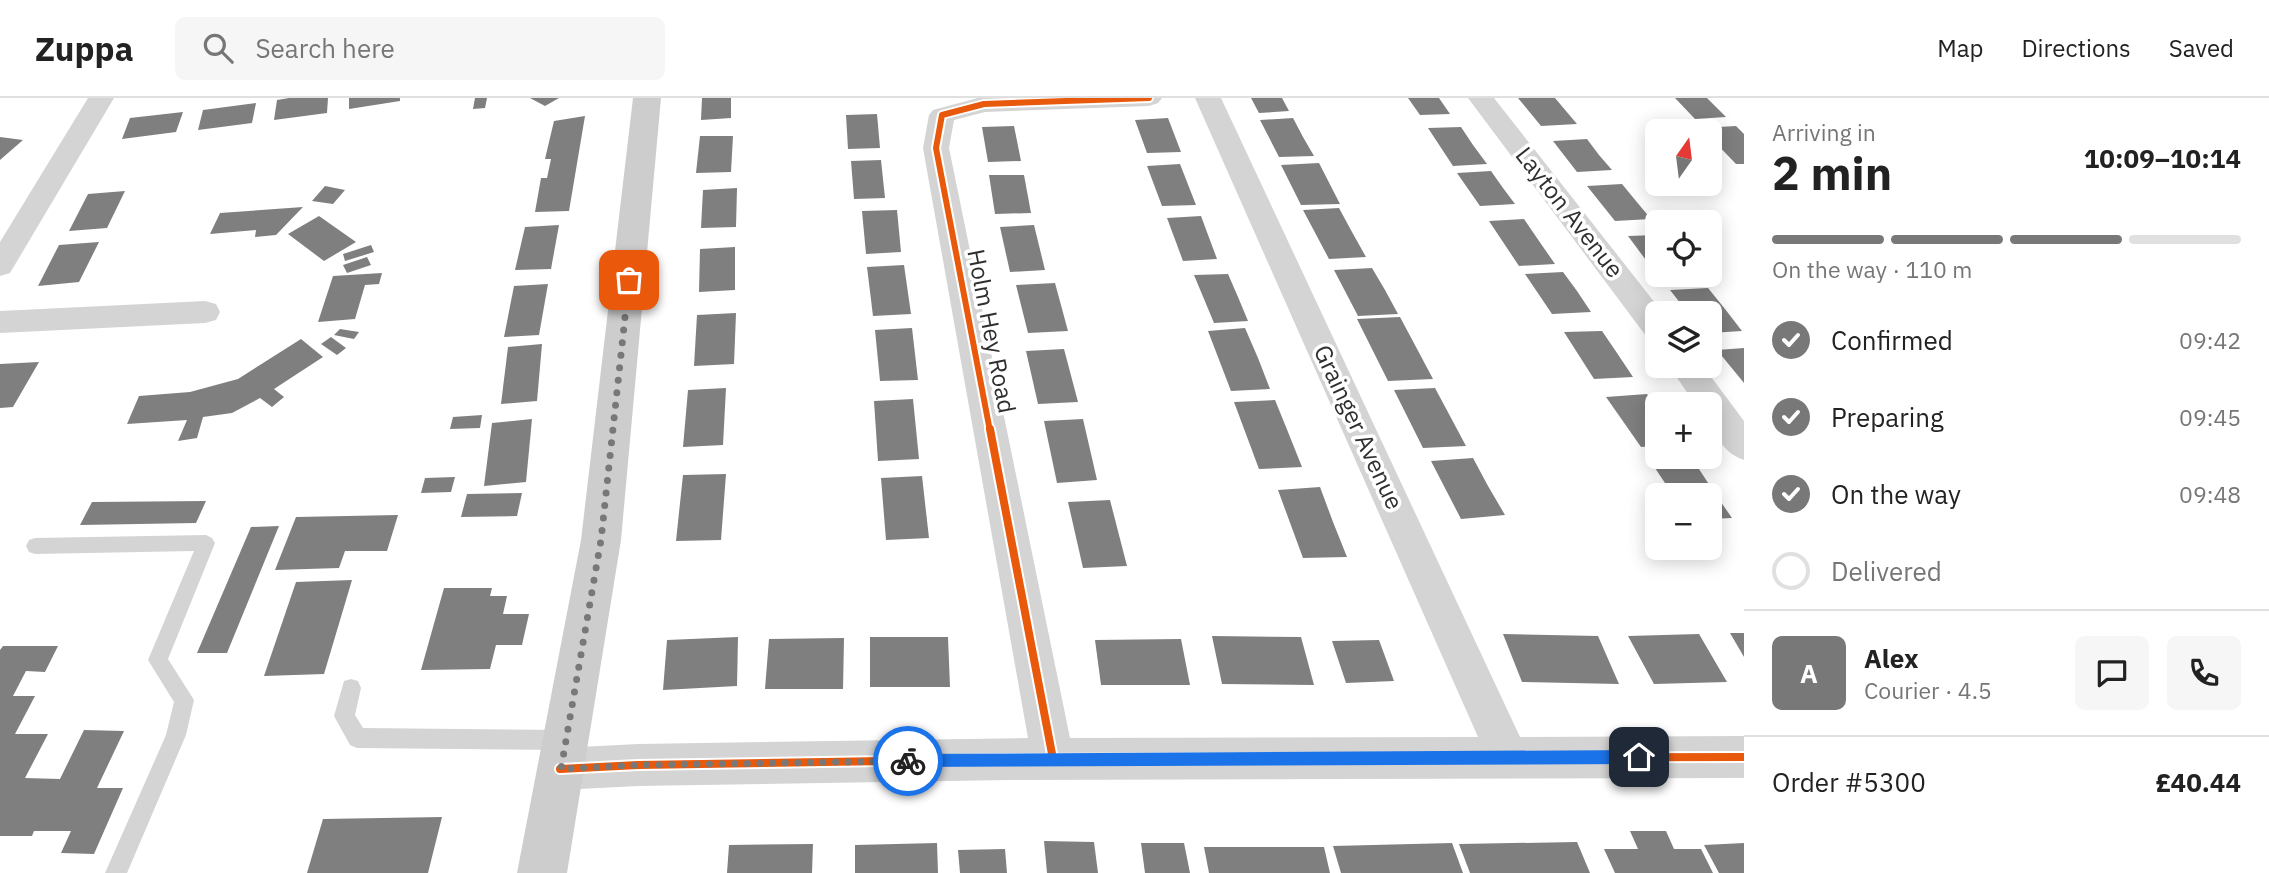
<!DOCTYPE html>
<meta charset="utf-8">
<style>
:root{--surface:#fff;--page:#f6f6f6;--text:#222;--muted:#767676;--line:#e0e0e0;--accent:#787878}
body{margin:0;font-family:"IBM Plex Sans",sans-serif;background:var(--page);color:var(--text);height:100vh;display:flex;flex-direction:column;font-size:26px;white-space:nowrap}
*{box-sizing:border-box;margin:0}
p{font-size:23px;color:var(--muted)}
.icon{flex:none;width:38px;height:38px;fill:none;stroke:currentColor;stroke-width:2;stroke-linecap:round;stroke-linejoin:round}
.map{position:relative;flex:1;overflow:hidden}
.side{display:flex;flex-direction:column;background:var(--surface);width:525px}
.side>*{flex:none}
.needle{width:46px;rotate:14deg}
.tools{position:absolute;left:1645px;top:21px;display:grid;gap:14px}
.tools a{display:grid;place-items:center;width:77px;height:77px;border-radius:10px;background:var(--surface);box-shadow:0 4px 18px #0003;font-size:35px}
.pin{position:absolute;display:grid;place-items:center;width:60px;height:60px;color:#fff;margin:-30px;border-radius:14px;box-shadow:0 4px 10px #0006}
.courier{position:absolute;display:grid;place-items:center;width:70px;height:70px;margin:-35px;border:5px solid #1a73e8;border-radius:50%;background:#fff;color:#222;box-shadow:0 2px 9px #0007}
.summary em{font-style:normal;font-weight:800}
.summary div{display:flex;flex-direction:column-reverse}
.summary{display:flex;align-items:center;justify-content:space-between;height:119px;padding:0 28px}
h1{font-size:46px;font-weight:800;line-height:52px}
.bar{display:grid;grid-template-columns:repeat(4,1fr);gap:10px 7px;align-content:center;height:84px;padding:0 28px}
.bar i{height:9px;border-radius:5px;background:var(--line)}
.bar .active{background:var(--accent)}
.bar p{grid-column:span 4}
.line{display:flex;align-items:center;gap:18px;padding:0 28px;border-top:2px solid var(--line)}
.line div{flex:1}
.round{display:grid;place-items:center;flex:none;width:74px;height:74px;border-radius:10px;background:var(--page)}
ol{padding:0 28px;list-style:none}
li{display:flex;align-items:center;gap:21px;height:77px}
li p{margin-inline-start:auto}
li .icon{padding:7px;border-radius:50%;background:var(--accent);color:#fff;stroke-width:4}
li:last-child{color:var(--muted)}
li i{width:38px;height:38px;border:4px solid var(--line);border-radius:50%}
header{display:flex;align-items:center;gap:42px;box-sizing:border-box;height:98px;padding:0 35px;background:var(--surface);border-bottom:2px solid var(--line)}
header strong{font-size:33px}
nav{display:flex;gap:38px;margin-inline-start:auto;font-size:24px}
.search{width:490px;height:63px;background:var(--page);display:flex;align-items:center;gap:18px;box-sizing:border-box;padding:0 24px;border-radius:10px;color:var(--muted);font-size:26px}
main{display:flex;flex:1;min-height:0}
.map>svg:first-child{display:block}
</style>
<header>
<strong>Zuppa</strong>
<div class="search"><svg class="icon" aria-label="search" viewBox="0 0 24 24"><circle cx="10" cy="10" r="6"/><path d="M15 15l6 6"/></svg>Search here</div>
<nav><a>Map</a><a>Directions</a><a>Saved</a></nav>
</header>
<main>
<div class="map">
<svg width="1744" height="775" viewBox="0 0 1744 775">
<rect width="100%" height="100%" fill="#fff"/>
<g fill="#7f7f7f">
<path d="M289 0H328L327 15 274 22 277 2Z"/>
<path d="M349 0H400V3L349 11Z"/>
<path d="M475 0H487L485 10 473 11Z"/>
<path d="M530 0H559L545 8Z"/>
<path d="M702 0H731V20L701 22Z"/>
<path d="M1251 0H1282L1289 13 1259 15Z"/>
<path d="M1408 0H1439L1450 16 1420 17Z"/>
<path d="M1518 0H1555L1577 26 1541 28Z"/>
<path d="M1675 0H1707L1726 19 1695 21Z"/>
<path d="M256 5 252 25 198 32 203 12Z"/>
<path d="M183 14 176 34 122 41 130 20Z"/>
<path d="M877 16 880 50 848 51 846 17Z"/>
<path d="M585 18 569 113 535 114 541 80H547L551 61H545L554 23Z"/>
<path d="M1168 20 1181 54 1147 55 1135 22Z"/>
<path d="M1293 20 1303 39 1314 58 1279 59 1260 22Z"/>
<path d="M1014 28 1021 63 988 64 982 29Z"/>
<path d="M1736 28 1744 36V66H1736L1710 39V33L1701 30Z"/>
<path d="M1461 29 1473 47 1487 66 1453 68 1428 30Z"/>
<path d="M700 38H733L731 74 696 75Z"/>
<path d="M0 39 23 42 0 62Z"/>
<path d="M1587 41 1599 57 1612 72 1577 74 1553 43Z"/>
<path d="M881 62 885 100 854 101 851 63Z"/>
<path d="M1319 65 1340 106 1301 107 1281 67Z"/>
<path d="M1180 66 1196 107 1162 108 1147 68Z"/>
<path d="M1491 73 1503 90 1515 106 1480 108 1457 75Z"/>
<path d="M989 77H1024L1031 115 995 116Z"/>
<path d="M1622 86 1636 103 1651 121 1615 123 1587 88Z"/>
<path d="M325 88 345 92 333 106 312 103Z"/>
<path d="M737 90 736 129 701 130 703 92Z"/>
<path d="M125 93 107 130 69 133 88 96Z"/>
<path d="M303 109 276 137 255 139 256 132 210 136 220 115Z"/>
<path d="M1339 110 1352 134 1366 159 1329 161 1303 112Z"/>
<path d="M897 112 901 154 866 156 862 113Z"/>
<path d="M319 118 356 144 324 163 288 136Z"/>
<path d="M1201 118 1217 161 1183 163 1167 120Z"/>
<path d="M1524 121 1539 143 1555 166 1519 168 1489 123Z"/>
<path d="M559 127 551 171 515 172 525 129Z"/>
<path d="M1034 127 1045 172 1010 174 1000 129Z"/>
<path d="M1657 137V177L1628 138Z"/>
<path d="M99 144 79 184 38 188 59 147Z"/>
<path d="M371 147 374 154 345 163 343 156Z"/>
<path d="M735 149V192L699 194 700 151Z"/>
<path d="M367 159 371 167 347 175 343 167Z"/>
<path d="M904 167 911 216 873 218 867 169Z"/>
<path d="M1372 170 1385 192 1398 216 1358 218 1334 172Z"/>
<path d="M1563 174 1577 193 1591 214 1552 216 1525 176Z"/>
<path d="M382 175 379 186 365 187 355 221 318 224 333 178Z"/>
<path d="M1228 176 1238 199 1248 223 1214 225 1194 177Z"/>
<path d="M1055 185 1068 233 1028 235 1016 187Z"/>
<path d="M548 186 539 237 504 239 514 188Z"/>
<path d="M1708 190 1725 211 1742 233 1710 235V215H1688L1670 192Z"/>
<path d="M736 215 734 266 694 268 697 217Z"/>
<path d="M1400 219 1416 249 1433 281 1388 283 1357 221Z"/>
<path d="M912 230 918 282 880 283 875 232Z"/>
<path d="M1245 230 1258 260 1270 291 1231 293 1208 233Z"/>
<path d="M340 231 359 234 354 241 334 237Z"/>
<path d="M1602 233 1617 255 1633 279 1594 281 1564 234Z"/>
<path d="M331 239 346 250 337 257 321 246Z"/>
<path d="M301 241 323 259 274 291 284 299 272 309 260 300 232 315 203 319 197 340 178 343 187 322 127 326 139 298 190 294 238 281Z"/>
<path d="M542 246 537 303 501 306 508 249Z"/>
<path d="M1744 250V285L1717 252Z"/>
<path d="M1064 251 1078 304 1038 306 1026 253Z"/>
<path d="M39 264 13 309 0 310V266Z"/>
<path d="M726 290 723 347 683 349 688 292Z"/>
<path d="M1435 290 1450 318 1466 348 1423 350 1394 292Z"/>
<path d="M1647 296 1657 310V348L1641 349 1606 299Z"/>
<path d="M913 301 919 361 878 363 874 303Z"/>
<path d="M1275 302 1288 334 1302 369 1259 371 1234 304Z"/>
<path d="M482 317 480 330 450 331 453 319Z"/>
<path d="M532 321 526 384 484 388 492 325Z"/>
<path d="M1083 321 1097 382 1057 385 1044 323Z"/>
<path d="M1473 360 1488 388 1505 417 1461 421 1431 363Z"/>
<path d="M1697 368 1714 394 1732 420 1710 421V397H1673L1655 370Z"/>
<path d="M726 376 721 442 676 443 683 377Z"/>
<path d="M922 378 929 440 886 442 881 380Z"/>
<path d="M455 379 451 394 421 395 425 380Z"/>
<path d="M1320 389 1333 424 1347 459 1303 460 1278 392Z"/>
<path d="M522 395 517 418 461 419 467 396Z"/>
<path d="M1110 402 1127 468 1083 470 1068 404Z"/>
<path d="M206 403 196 425 80 427 92 404Z"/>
<path d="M398 417 387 453H345L339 470 275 472 296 419Z"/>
<path d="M279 428 227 555H197L251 429Z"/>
<path d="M352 482 324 576 264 578 296 484Z"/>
<path d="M444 490H492L490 498H507L503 516H529L522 547H496L490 571 421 572Z"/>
<path d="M1730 535H1744V559Z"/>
<path d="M1503 536 1598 538 1619 586 1522 584Z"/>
<path d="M1699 536 1727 584 1654 586 1628 538Z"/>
<path d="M1212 538 1301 539 1314 587 1222 586Z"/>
<path d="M738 539 737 588 663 592 667 542Z"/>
<path d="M870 539H948L950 589H870Z"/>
<path d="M844 540 843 591H765L769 541Z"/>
<path d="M1181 541 1190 587H1101L1095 542Z"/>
<path d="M1379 542 1394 583 1346 585 1332 543Z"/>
<path d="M3 548H58L45 574 26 573 13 598H35L15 636H48L25 680 60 681 84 632 124 633 97 690H123L94 756 61 755 71 733H34L32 738H0V552Z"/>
<path d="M442 719 428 775H307L323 721Z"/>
<path d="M1630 733H1666L1674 751H1701L1713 775H1615L1604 751H1638Z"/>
<path d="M1044 743 1094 744 1098 775H1047Z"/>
<path d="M1577 744 1590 775H1470L1459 746Z"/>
<path d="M937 745 938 775H855V747Z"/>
<path d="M1141 745H1184L1190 775H1145Z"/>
<path d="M1452 745 1463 775H1341L1333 748Z"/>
<path d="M1744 745V775H1719L1704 747Z"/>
<path d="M813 746 812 775H727L729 747Z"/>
<path d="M1204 749H1324L1330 775H1209Z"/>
<path d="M1005 751 1007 775H960L958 752Z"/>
</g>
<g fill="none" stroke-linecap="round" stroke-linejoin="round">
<g fill="#d4d4d4" fill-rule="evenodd">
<path d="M206 437 212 440 215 445 168 561 194 602 186 637 127 775H105L166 637 174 604 148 562 194 453 35 456 29 454 26 448 29 442 35 440Z"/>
<path d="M351 581 358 583 361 590 355 617 363 630 565 632 572 635 575 642 572 649 565 652 357 650 350 647 334 618 344 583Z"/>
</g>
<g fill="#d4d4d4" fill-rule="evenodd">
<path d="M88 0H114L10 175 0 178V144Z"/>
<path d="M978 0H1162L1158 5 1149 8 985 14 954 22 949 50 1070 640 1478 639 1195 0H1221L1520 639 1744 638V680L1009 682 638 688 560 692 545 686 539 671 545 656 560 650 638 646 1028 640 923 50 929 17 933 12Z"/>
<path d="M1468 0H1494L1663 215H1657V241L1646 238Z"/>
<path d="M205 203 216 206 220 214 216 222 205 225 0 235V213Z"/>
<path d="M1669 268H1703L1744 323V362C1720 354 1710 330 1710 306H1695Z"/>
</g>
<path fill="#cdcdcd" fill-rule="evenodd" d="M633 0H661L621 442 567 775H517L581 442Z"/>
<defs>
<path id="cycleway-far1" d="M990 333 936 50 942 17 984 6 1149 0"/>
<g id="cycleway">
<path d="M990 331 1053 661"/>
<path d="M560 671 638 667 1009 661 1744 659"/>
</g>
</defs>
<use href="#cycleway-far1" stroke="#fff" stroke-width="10"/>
<use href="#cycleway" stroke="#fff" stroke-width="12"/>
<use href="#cycleway-far1" stroke="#e8590c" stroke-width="6"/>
<use href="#cycleway" stroke="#e8590c" stroke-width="8"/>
</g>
<path fill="#1a73e8" d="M1639 652 1646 659 1639 666 908 669 901 663 908 656Z"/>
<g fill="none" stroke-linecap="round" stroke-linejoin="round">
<path stroke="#787878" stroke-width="7" stroke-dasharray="0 12.6" d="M629 182 601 442 561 671 638 667 908 663"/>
</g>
<g text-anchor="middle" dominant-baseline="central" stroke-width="7" stroke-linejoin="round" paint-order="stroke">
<g font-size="24" fill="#2f2f2f" stroke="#fff">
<text transform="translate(1570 114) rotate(52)">Layton Avenue</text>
<text transform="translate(992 233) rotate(79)">Holm Hey Road</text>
<text transform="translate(1359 329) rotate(65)">Grainger Avenue</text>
</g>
</g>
</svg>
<div class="tools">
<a><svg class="needle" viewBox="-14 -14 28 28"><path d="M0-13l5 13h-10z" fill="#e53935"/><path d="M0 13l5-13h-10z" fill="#767676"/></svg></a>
<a><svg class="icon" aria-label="locate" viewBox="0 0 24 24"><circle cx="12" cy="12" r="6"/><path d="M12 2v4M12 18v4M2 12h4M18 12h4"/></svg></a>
<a><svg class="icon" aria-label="layers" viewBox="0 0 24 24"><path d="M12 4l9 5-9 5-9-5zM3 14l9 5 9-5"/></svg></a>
<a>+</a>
<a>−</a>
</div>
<div class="pin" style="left:629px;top:182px;background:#ea580c"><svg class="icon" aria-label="bag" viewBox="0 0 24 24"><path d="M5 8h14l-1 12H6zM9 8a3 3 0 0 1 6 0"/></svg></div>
<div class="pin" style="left:1639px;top:659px;background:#1f2937"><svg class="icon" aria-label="home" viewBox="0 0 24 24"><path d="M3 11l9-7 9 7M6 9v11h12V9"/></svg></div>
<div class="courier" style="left:908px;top:663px"><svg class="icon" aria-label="bike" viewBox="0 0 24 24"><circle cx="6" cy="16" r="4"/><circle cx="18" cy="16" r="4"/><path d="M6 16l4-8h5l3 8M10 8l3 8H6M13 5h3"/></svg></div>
</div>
<section class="side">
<div class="summary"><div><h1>2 min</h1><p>Arriving in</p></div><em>10:09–10:14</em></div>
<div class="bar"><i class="active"></i><i class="active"></i><i class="active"></i><i></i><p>On the way · 110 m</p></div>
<ol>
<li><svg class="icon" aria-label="check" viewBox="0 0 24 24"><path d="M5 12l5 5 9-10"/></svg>Confirmed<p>09:42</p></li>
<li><svg class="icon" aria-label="check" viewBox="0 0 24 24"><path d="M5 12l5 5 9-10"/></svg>Preparing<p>09:45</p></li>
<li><svg class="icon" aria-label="check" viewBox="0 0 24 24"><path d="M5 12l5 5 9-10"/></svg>On the way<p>09:48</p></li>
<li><i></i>Delivered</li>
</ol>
<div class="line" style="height:126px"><b class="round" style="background:var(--accent);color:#fff">A</b><div><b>Alex</b><p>Courier · 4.5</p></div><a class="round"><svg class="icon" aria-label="chat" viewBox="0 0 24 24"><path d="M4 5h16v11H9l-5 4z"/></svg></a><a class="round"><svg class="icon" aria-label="phone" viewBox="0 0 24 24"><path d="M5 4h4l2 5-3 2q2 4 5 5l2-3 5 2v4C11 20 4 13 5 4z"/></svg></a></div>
<div class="line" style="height:91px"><div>Order #5300</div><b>£40.44</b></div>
</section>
</main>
